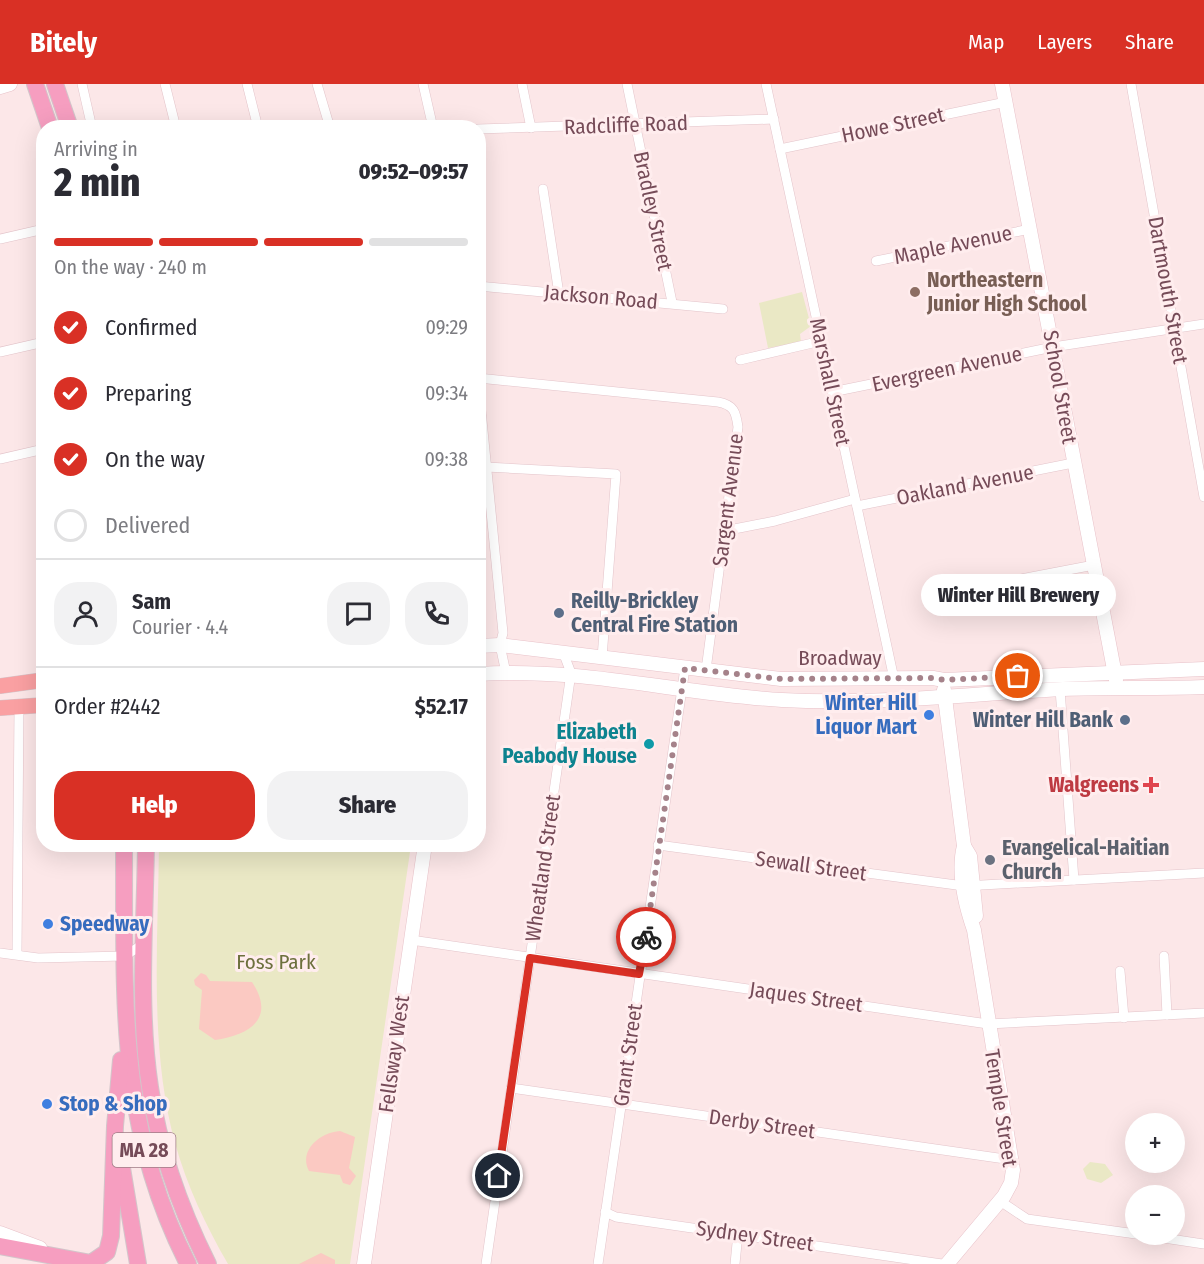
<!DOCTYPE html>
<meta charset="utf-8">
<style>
:root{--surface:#fff;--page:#f2f2f3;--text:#2b2b33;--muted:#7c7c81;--line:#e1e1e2;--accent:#d93025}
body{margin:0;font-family:"Fira Sans Condensed",sans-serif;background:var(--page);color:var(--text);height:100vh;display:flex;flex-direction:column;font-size:22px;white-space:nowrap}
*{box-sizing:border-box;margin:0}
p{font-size:20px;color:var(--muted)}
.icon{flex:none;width:33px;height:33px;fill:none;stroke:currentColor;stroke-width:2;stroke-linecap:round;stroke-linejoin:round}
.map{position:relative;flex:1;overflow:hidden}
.side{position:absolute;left:36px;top:36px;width:450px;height:732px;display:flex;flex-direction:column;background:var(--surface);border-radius:24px;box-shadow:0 6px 24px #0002}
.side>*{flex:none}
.tools{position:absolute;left:1125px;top:1029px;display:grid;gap:12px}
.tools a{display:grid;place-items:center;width:60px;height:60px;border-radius:50%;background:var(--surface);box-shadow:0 6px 24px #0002;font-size:30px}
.pin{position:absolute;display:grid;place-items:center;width:51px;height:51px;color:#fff;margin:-26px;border:3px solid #fff;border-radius:50%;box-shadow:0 2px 6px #0007}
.courier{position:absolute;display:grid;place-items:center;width:60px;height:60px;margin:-30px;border:4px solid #d93025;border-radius:50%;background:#fff;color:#222;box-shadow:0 2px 8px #0007}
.bubble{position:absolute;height:42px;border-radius:21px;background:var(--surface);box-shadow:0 6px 24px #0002;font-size:20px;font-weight:800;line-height:42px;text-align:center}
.overview em{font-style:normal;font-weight:800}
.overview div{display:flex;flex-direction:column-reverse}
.overview{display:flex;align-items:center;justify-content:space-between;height:102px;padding:0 18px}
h1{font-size:39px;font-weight:800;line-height:45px}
.bar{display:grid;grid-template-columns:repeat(4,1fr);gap:9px 6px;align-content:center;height:72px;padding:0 18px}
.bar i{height:8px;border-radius:4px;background:var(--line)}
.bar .current{background:var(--accent)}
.bar p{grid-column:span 4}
.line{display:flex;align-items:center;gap:15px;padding:0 18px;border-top:2px solid var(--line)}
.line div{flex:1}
.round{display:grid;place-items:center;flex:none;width:63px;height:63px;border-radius:24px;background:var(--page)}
ol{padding:0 18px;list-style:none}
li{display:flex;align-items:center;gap:18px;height:66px}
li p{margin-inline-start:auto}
li .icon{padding:6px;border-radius:50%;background:var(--accent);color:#fff;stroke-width:4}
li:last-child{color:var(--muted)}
li i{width:33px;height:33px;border:3px solid var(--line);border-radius:50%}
.primary-button{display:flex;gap:12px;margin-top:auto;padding:12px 18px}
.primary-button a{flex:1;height:69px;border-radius:24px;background:var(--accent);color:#fff;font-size:24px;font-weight:800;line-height:69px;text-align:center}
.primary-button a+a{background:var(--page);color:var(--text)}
header{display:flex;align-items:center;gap:36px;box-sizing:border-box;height:84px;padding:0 30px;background:var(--accent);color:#fff}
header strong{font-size:28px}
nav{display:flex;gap:33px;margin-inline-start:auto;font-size:21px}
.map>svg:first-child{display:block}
</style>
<header>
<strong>Bitely</strong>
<nav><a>Map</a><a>Layers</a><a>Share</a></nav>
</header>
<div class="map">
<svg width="1204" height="1180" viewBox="0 0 1204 1180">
<rect width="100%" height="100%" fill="#fce7e8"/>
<g fill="#eae8c5">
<path d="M802 208 811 242 800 250 801 258 768 264 759 219Z"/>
<path d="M159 761H411L350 1180H228C206 1142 187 1102 175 1059 149 964 158 859 159 761Z"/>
<path d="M1090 1078 1105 1080 1113 1091 1101 1099 1087 1095 1083 1085Z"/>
</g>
<g fill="#fbc9c2">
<path d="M201 889 206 891 210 897 252 898C276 934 250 951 215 956L199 945 202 906 195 901 194 896Z"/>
<path d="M340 1047 355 1053 349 1084 356 1092 350 1101 343 1099 340 1091 309 1087C298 1066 321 1048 340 1047Z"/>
<path d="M321 1169 335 1176V1180H299Z"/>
</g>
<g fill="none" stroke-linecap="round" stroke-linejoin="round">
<defs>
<g id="street">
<path d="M82 0 92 44"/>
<path d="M165 0 176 44"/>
<path d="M247 0 258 44"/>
<path d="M317 0 330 44"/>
<path d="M423 0 433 44"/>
<path d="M522 0 531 44"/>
<path d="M627 0 672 218"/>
<path d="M766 0 894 595"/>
<path d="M1131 0 1204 413"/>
<path d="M478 45 774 35"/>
<path d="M780 65 1006 18"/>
<path d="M543 105 559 210"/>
<path d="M0 155 44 145"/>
<path d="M876 177 1030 145"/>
<path d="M478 202 723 225"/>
<path d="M0 268 44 258"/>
<path d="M740 276 821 257"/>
<path d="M478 294 718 318C734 321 736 328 738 343L706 586"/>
<path d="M478 296 503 549 500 561 506 589"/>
<path d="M832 308 1053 263 1204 240"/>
<path d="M42 365 44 380"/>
<path d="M0 375 44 365"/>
<path d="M486 383 616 390 602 574"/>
<path d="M857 422 1073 379"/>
<path d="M724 447 775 437 855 415"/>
<path d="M1021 495 1094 481"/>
<path d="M1060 605 1074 796"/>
<path d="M658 761 964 802 1204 789"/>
<path d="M411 856 988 940 1204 929"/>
<path d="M0 869 38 874 125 872 143 860"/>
<path d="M17 869 19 623"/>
<path d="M1164 872 1167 931"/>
<path d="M1120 887 1124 934"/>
<path d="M511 1004 1012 1076"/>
<path d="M1000 1117 1027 1135 1136 1150"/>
<path d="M605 1128 616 1133 942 1180"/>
<path d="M1137 1150 1204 1160"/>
<path d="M486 1180 571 589 563 568"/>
<path d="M598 1180 685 584"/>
<path d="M735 1180 738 1149"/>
</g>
<g id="secondary">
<path d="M1002 0 1116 596"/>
<path d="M0 3 10 0"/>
<path d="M478 562 500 561 781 595 933 594 944 596 1204 585"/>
<path d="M478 590C581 583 680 610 782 616 876 621 969 610 1063 605 1110 603 1157 605 1204 603"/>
<path d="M944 606 964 762C957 789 965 820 974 846L1013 1086 1011 1099 1004 1112 947 1180"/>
<path d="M964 762 970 772 976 832"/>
<path d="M0 1149 40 1164"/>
<path d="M364 1180 425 760"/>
</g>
<g id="primary">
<path d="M0 602 44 596"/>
<path d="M0 624 44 621"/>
</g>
<g id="highway">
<path d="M35 0 50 44"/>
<path d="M55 0 70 44"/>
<path d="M124 760C125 913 116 1039 188 1180"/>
<path d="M146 760C145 840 138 924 150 1003 159 1065 180 1124 208 1180"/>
<path d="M121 1078 138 1180"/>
<path d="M0 1162 91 1179 107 1168 111 1152 115 1042 121 976"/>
</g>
</defs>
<use href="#street" stroke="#e3c4ca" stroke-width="10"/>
<use href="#secondary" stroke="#e8c2c9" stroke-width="15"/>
<use href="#primary" stroke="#d3c5ca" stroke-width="16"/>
<use href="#highway" stroke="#d3c5ca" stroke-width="18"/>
<use href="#street" stroke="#fff" stroke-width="9"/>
<use href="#secondary" stroke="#fff" stroke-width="14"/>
<use href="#primary" stroke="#faa0a2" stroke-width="15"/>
<use href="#highway" stroke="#f69ec0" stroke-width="16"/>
</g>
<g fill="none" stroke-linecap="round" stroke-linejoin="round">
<path stroke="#a5828a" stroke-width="6" stroke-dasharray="0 10.8" d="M646 853 685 584 781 595 933 594 944 596 1018 592"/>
<path stroke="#d93025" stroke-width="8" d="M498 1092 530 874 639 890 646 853"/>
</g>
<circle fill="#8d6e63" stroke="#ffedee" stroke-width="2" cx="915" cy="208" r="6"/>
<g fill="#5c6f8a" stroke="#ffedee" stroke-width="2">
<circle cx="559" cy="529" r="6"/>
<circle cx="1125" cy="636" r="6"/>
</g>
<g fill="#3f7fe0" stroke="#ffedee" stroke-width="2">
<circle cx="929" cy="631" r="6"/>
<circle cx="48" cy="840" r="6"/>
<circle cx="47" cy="1020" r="6"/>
</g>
<circle fill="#0f9aa8" stroke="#ffedee" stroke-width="2" cx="649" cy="660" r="6"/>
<path fill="#e0444e" stroke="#ffedee" stroke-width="2" d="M1148 692h6v6h6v6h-6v6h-6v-6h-6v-6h6z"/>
<circle fill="#6b7280" stroke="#ffedee" stroke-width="2" cx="990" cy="776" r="6"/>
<g text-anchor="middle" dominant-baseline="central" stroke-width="6" stroke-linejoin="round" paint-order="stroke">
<rect fill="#ffedee" stroke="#9f7c85" stroke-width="1.5" x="112.5" y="1049" width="63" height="34" rx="4.5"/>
<g font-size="20" font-weight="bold" fill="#764b58">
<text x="144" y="1066">MA 28</text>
</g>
<g font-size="21" fill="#764b58" stroke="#ffedee">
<text transform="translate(626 41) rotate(-2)">Radcliffe Road</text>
<text transform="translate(893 41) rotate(-12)">Howe Street</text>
<text transform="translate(653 127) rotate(78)">Bradley Street</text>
<text transform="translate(953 161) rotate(-12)">Maple Avenue</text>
<text transform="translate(1168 206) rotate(80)">Dartmouth Street</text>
<text transform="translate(601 213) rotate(5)">Jackson Road</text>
<text transform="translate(947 285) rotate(-12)">Evergreen Avenue</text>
<text transform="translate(830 298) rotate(78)">Marshall Street</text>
<text transform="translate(1060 303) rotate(80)">School Street</text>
<text transform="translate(965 401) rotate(-11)">Oakland Avenue</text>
<text transform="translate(728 416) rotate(-83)">Sargent Avenue</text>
<text x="840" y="574">Broadway</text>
<text transform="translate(811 782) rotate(8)">Sewall Street</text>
<text transform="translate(543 784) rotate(-82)">Wheatland Street</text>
<text transform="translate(806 913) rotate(8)">Jaques Street</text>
<text transform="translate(394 970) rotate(-82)">Fellsway West</text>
<text transform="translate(628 971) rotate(-82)">Grant Street</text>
<text transform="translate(1001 1024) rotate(81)">Temple Street</text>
<text transform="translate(762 1040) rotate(8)">Derby Street</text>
<text transform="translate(755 1152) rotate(8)">Sydney Street</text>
</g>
<g font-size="21" font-weight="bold" fill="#785e54" stroke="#ffedee" text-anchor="start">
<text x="927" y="196">Northeastern<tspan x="927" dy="24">Junior High School</tspan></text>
</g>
<g font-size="21" font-weight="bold" fill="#4e5e75" stroke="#ffedee" text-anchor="start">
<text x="571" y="517">Reilly-Brickley<tspan x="571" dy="24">Central Fire Station</tspan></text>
<text x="1113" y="636" text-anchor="end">Winter Hill Bank</text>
</g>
<g font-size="21" font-weight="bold" fill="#366cbe" stroke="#ffedee" text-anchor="start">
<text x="917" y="619" text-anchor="end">Winter Hill<tspan x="917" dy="24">Liquor Mart</tspan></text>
<text x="60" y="840">Speedway</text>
<text x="59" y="1020">Stop &amp; Shop</text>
</g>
<g font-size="21" font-weight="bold" fill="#0d838f" stroke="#ffedee" text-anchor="end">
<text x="637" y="648">Elizabeth<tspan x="637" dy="24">Peabody House</tspan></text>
</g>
<g font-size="21" font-weight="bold" fill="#be3a42" stroke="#ffedee" text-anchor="end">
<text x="1139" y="701">Walgreens</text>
</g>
<g font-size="21" font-weight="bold" fill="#5b616d" stroke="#ffedee" text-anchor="start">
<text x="1002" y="764">Evangelical-Haitian<tspan x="1002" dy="24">Church</tspan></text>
</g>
<g font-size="21" fill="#6d703d" stroke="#ffedee">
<text x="276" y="878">Foss Park</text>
</g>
</g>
</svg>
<div class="tools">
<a>+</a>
<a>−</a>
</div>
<div class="pin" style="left:1018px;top:592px;background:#ea580c"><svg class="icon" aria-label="bag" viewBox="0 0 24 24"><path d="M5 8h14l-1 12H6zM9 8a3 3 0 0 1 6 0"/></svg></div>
<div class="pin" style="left:498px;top:1092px;background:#1f2937"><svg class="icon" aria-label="home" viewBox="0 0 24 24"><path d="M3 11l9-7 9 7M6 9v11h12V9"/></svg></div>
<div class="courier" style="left:646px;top:853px"><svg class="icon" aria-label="bike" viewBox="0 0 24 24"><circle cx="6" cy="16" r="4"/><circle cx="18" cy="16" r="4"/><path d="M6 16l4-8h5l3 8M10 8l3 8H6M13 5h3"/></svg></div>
<div class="bubble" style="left:921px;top:490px;width:195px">Winter Hill Brewery</div>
<section class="side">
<div class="overview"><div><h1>2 min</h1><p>Arriving in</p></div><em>09:52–09:57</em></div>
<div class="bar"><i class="current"></i><i class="current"></i><i class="current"></i><i></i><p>On the way · 240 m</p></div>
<ol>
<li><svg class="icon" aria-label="check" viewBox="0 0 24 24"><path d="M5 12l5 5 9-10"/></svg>Confirmed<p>09:29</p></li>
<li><svg class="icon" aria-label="check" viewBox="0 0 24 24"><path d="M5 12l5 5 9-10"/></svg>Preparing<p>09:34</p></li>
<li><svg class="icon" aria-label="check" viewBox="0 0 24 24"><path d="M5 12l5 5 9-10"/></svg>On the way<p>09:38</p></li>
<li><i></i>Delivered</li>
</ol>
<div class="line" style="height:108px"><a class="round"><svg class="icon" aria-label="person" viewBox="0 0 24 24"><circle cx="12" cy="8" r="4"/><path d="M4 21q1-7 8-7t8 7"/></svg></a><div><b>Sam</b><p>Courier · 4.4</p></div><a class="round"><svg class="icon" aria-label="chat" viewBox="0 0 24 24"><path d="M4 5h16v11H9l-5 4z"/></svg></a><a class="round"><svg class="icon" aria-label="phone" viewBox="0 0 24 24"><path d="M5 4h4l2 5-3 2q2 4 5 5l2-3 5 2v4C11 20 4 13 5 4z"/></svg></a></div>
<div class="line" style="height:78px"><div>Order #2442</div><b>$52.17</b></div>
<div class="primary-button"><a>Help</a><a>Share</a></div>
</section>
</div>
